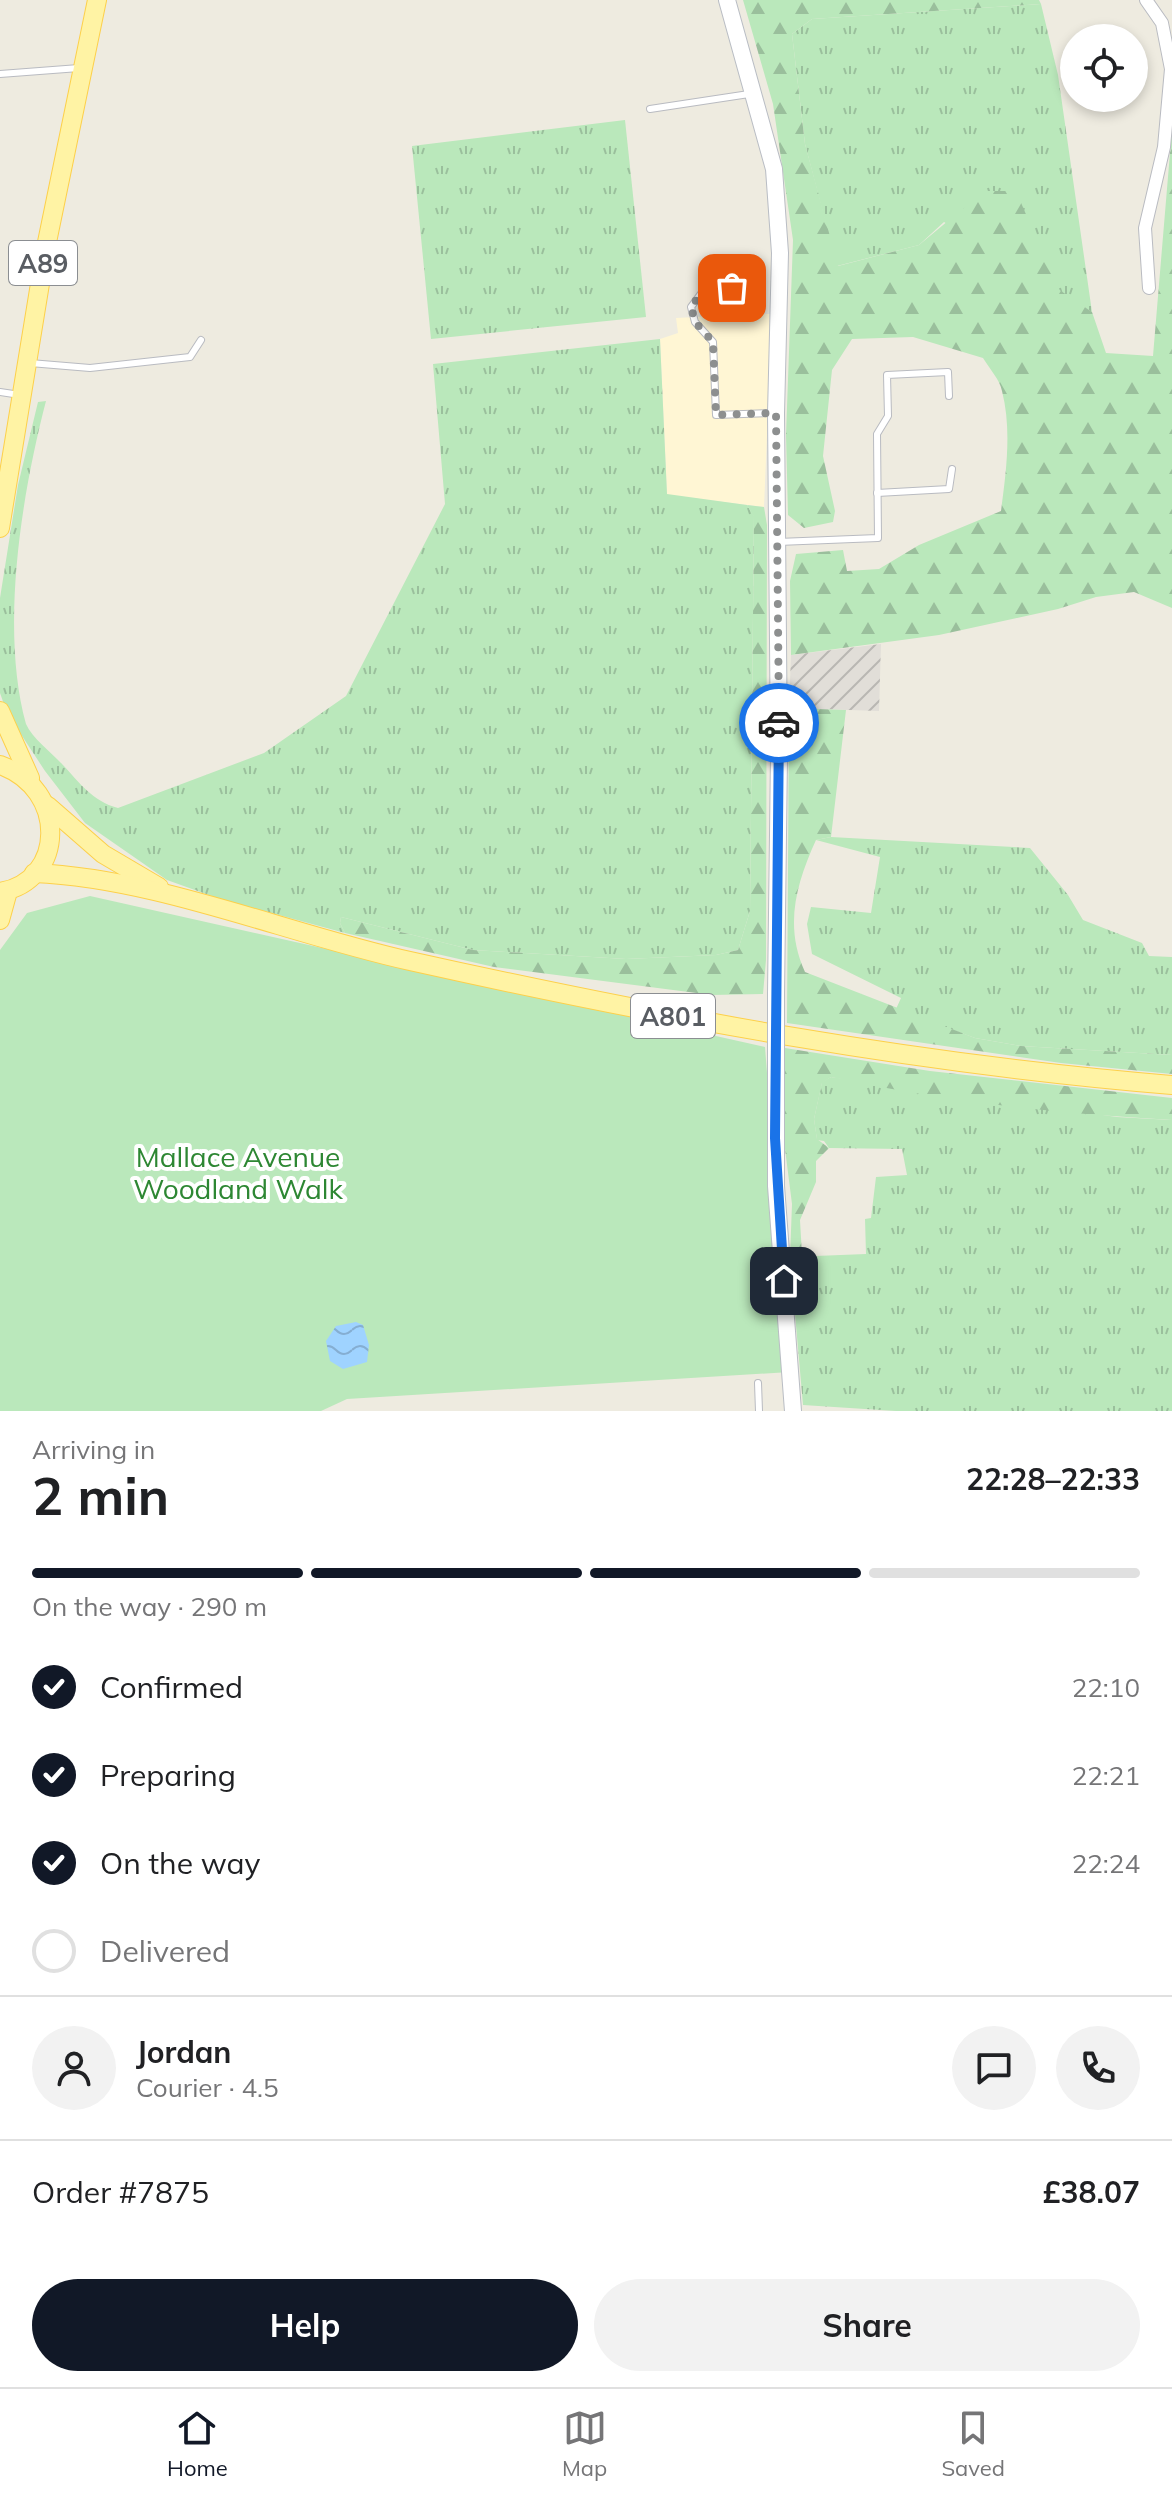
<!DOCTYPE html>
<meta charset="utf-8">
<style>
:root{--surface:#fff;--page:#f2f2f2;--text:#202124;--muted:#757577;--line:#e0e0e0;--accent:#111827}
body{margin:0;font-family:Mulish,sans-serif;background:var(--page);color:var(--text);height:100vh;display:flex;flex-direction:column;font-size:30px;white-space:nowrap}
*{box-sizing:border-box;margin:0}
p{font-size:26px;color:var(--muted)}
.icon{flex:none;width:44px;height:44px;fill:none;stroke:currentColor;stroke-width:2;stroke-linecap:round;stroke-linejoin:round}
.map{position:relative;height:1411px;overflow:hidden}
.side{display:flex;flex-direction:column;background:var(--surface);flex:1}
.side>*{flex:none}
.fabs{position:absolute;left:1060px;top:24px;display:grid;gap:16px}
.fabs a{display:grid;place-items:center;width:88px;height:88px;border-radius:50%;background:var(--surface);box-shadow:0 4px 12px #0003;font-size:40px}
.pin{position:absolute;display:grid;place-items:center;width:68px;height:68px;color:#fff;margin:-34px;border-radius:16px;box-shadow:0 4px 12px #0006}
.courier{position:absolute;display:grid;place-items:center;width:80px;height:80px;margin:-40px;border:6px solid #1a73e8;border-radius:50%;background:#fff;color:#222;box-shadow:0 2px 10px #0007}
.head em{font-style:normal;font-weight:700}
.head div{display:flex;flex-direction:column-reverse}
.head{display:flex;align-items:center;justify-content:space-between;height:136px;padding:0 32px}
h1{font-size:52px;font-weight:700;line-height:60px}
.bar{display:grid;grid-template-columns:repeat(4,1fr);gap:12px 8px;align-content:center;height:96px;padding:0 32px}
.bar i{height:10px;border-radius:6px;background:var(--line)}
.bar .on{background:var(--accent)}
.bar p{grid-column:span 4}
.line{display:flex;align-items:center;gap:20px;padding:0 32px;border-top:2px solid var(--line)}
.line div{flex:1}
.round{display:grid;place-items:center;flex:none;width:84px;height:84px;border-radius:42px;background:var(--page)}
ol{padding:0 32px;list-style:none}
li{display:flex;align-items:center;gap:24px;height:88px}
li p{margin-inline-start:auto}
li .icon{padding:8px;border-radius:50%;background:var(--accent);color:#fff;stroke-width:4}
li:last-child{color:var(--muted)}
li i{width:44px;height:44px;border:4px solid var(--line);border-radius:50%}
.primary-button{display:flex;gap:16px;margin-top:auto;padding:16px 32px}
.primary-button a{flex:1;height:92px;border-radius:48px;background:var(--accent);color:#fff;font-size:32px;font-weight:700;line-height:92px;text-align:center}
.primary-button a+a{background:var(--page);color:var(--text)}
.menu{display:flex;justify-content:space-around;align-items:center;height:112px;border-top:2px solid var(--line);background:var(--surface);font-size:22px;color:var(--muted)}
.menu a{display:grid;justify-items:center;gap:4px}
.menu .on{color:var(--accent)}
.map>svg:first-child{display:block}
</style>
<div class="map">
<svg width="1172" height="1411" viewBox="0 0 1172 1411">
<defs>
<pattern id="industrial-furrows" width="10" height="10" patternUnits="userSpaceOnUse" patternTransform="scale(2)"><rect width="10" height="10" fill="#e1ded8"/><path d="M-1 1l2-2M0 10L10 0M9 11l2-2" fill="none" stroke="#b9b7b3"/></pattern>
<pattern id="grass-tufts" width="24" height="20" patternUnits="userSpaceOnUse" patternTransform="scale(2)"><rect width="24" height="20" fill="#bae8bb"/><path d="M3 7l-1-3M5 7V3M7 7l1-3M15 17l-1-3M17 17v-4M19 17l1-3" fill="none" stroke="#9abf9c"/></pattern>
<pattern id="forest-firs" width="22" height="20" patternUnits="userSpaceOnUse" patternTransform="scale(2)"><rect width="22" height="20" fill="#bae8bb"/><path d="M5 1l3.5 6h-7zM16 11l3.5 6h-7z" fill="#9abf9c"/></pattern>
<pattern id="water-waves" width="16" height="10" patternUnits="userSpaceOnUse" patternTransform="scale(2)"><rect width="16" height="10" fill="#9fd3ff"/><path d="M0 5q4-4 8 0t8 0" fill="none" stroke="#85aed2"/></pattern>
</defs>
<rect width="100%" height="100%" fill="#eeebe0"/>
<path fill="#fff6d4" d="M753 314H772L764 507 667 495 660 339 678 333 676 318Z"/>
<path fill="url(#industrial-furrows)" d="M881 644 879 711 789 708 791 655Z"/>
<g fill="url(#grass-tufts)">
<path d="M1041 4 1058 75 1092 312 944 222 919 245 837 266 805 144 792 34 812 19Z"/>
<path d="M625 120 646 317 431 339 412 146Z"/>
<path d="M660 339 667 494 747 505 754 516 750 911 738 950 716 955 626 959 473 950 341 917 340 923 345 933 220 899 167 880 85 823 45 771 7 713 0 693V598L18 485 38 402 46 401C21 497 0 630 26 724 32 738 51 752 62 764 80 783 92 801 118 808L264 753 346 696 445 504 433 364Z"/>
<path d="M831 837 1030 848 1068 895 1083 920 1142 943 1149 956 1172 957V1055L1021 1046 975 1038 896 1009 901 998 812 954 807 924 811 907 871 913 880 857 816 840Z"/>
<path d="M831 1077 1117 1117 1172 1120V1411H896L803 1405 790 1257 866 1254 865 1219 871 1218 876 1177 907 1175 902 1149 829 1148 824 1141 817 1140 814 1119 822 1082Z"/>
</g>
<g fill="url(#forest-firs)">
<path d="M743 0H1039L1041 4 812 19 792 34 805 144 838 266 919 245 984 191H1016L1058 289 1092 312 1106 353 1153 356 1172 129V608L1134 592 1096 597 1058 609 939 635 791 655 790 581 796 554 843 550 847 571 879 569 919 545 1001 511C1006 473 1012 430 1002 391 1000 380 989 368 983 358L913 337 852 339 832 370 823 456 835 511 833 522 804 528 788 515 786 435 793 240 773 104Z"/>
<path d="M747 505 764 507 767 525 766 960 763 994 712 995 494 967 345 933 340 923 341 917 473 950 626 959 716 955 738 950 750 911 754 517Z"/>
<path d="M789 708 846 710 831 837 816 840C796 884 784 926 805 972L975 1038 1021 1046 1172 1055V1074L1061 1063 787 1023Z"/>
<path d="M785 1048 930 1071 1172 1098V1120C1059 1114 942 1101 831 1077L822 1083 814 1119 817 1139 829 1148 816 1161V1182L800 1220 802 1255 795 1259 790 1257 792 1204 785 1149Z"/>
</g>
<path fill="#bae8bb" d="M90 896 765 1047 790 1372 347 1399 321 1411H0V950L27 913Z"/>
<path fill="url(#water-waves)" d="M356 1322 363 1325 369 1345 367 1362 343 1369 330 1361 326 1341 336 1326Z"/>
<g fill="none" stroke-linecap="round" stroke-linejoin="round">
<defs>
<g id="lane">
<path d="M0 74 79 68"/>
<path d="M650 109 749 94"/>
<path d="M751 289 706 287 691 307 695 322 713 342 716 415 772 413"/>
<path d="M30 363 90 368 190 357 201 340"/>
<path d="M0 392 20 395"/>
<path d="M877 493 949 489 952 469"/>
<path d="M778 542 878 538 877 434 888 416 887 375 948 372 949 396"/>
<path d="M758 1383 759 1411"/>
</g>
<path id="street" d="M1146 0 1162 23 1171 69 1164 147 1145 228 1149 288"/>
<g id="secondary">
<path d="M727 0 774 169 780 253 776 413 779 755 776 994"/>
<path d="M776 1055V1186L793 1411"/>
</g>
<g id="primary">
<path d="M0 528 46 247 97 0"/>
<path d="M0 711 30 778"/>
<path d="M0 765C68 789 66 881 0 892"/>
<path d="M48 806 103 854 159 887"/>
<path d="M34 873C157 878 288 934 410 961 661 1017 915 1064 1172 1085"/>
<path d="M0 920 8 891"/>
</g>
</defs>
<use href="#lane" stroke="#b9bbc1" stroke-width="8"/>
<use href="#street" stroke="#b9bbc1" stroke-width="14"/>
<use href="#secondary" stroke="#b9bdc4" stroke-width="18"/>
<use href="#primary" stroke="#fdd04a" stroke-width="20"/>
<use href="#lane" stroke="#fff" stroke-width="6"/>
<use href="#street" stroke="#fff" stroke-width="12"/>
<use href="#secondary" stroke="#fff" stroke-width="16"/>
<use href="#primary" stroke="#fff3a4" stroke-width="18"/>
<defs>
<path id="secondary-bridge" d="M776 1055V994"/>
</defs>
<use href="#secondary-bridge" stroke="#b9bdc4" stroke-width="18" stroke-linecap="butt"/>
<use href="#secondary-bridge" stroke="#fff" stroke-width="16"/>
</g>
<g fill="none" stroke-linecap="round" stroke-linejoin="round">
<path stroke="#8d8f8f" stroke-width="8" stroke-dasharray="0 14.4" d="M732 288 706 287 691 307 695 322 713 342 716 415 776 413 779 723"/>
<path stroke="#1a73e8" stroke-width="10" d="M779 723 775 1138 784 1281"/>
</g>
<g text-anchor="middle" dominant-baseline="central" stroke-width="8" stroke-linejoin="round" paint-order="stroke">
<g fill="#fff" stroke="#8b8e92" stroke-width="2">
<rect x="9" y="241" width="68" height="44" rx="6"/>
<rect x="631" y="994" width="84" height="44" rx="6"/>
</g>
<g font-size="26" font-weight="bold" fill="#595d63">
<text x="43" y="263">A89</text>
<text x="673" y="1016">A801</text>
</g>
<g font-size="28" fill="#2d8733" stroke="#fff">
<text x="238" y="1156">Mallace Avenue<tspan x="238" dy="32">Woodland Walk</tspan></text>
</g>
</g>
</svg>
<div class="fabs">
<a><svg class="icon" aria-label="locate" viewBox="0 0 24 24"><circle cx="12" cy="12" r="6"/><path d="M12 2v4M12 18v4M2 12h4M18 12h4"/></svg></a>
</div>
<div class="pin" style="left:732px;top:288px;background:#ea580c"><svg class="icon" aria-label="bag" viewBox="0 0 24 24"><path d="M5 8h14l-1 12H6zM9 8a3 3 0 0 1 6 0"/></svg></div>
<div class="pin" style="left:784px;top:1281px;background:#1f2937"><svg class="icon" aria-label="home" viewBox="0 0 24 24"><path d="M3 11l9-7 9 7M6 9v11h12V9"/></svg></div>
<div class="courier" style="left:779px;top:723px"><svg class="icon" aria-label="car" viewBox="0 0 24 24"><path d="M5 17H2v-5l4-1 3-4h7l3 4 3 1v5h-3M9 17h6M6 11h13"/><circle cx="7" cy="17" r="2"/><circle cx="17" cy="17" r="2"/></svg></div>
</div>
<section class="side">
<div class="head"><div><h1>2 min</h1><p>Arriving in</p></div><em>22:28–22:33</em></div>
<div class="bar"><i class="on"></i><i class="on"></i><i class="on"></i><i></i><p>On the way · 290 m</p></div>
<ol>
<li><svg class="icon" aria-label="check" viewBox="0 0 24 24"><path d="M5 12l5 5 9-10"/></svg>Confirmed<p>22:10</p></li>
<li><svg class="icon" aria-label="check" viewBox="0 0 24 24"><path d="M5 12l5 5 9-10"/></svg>Preparing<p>22:21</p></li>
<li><svg class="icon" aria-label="check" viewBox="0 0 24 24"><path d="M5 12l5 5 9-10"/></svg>On the way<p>22:24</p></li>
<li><i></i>Delivered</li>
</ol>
<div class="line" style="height:144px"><a class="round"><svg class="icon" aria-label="person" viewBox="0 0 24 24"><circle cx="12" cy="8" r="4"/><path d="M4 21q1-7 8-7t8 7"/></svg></a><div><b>Jordan</b><p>Courier · 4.5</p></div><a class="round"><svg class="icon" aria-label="chat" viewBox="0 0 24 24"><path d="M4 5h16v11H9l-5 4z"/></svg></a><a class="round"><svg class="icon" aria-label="phone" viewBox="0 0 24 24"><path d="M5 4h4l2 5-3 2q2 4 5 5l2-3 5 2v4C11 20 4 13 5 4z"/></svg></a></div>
<div class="line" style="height:104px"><div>Order #7875</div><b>£38.07</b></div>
<div class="primary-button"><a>Help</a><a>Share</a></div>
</section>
<nav class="menu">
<a class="on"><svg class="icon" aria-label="home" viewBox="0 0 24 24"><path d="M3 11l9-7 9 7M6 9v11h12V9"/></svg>Home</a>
<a><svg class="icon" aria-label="map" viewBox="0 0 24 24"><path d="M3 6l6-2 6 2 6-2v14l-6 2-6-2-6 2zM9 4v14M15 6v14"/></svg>Map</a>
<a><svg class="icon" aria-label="saved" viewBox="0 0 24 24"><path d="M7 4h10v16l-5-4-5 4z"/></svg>Saved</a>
</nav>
